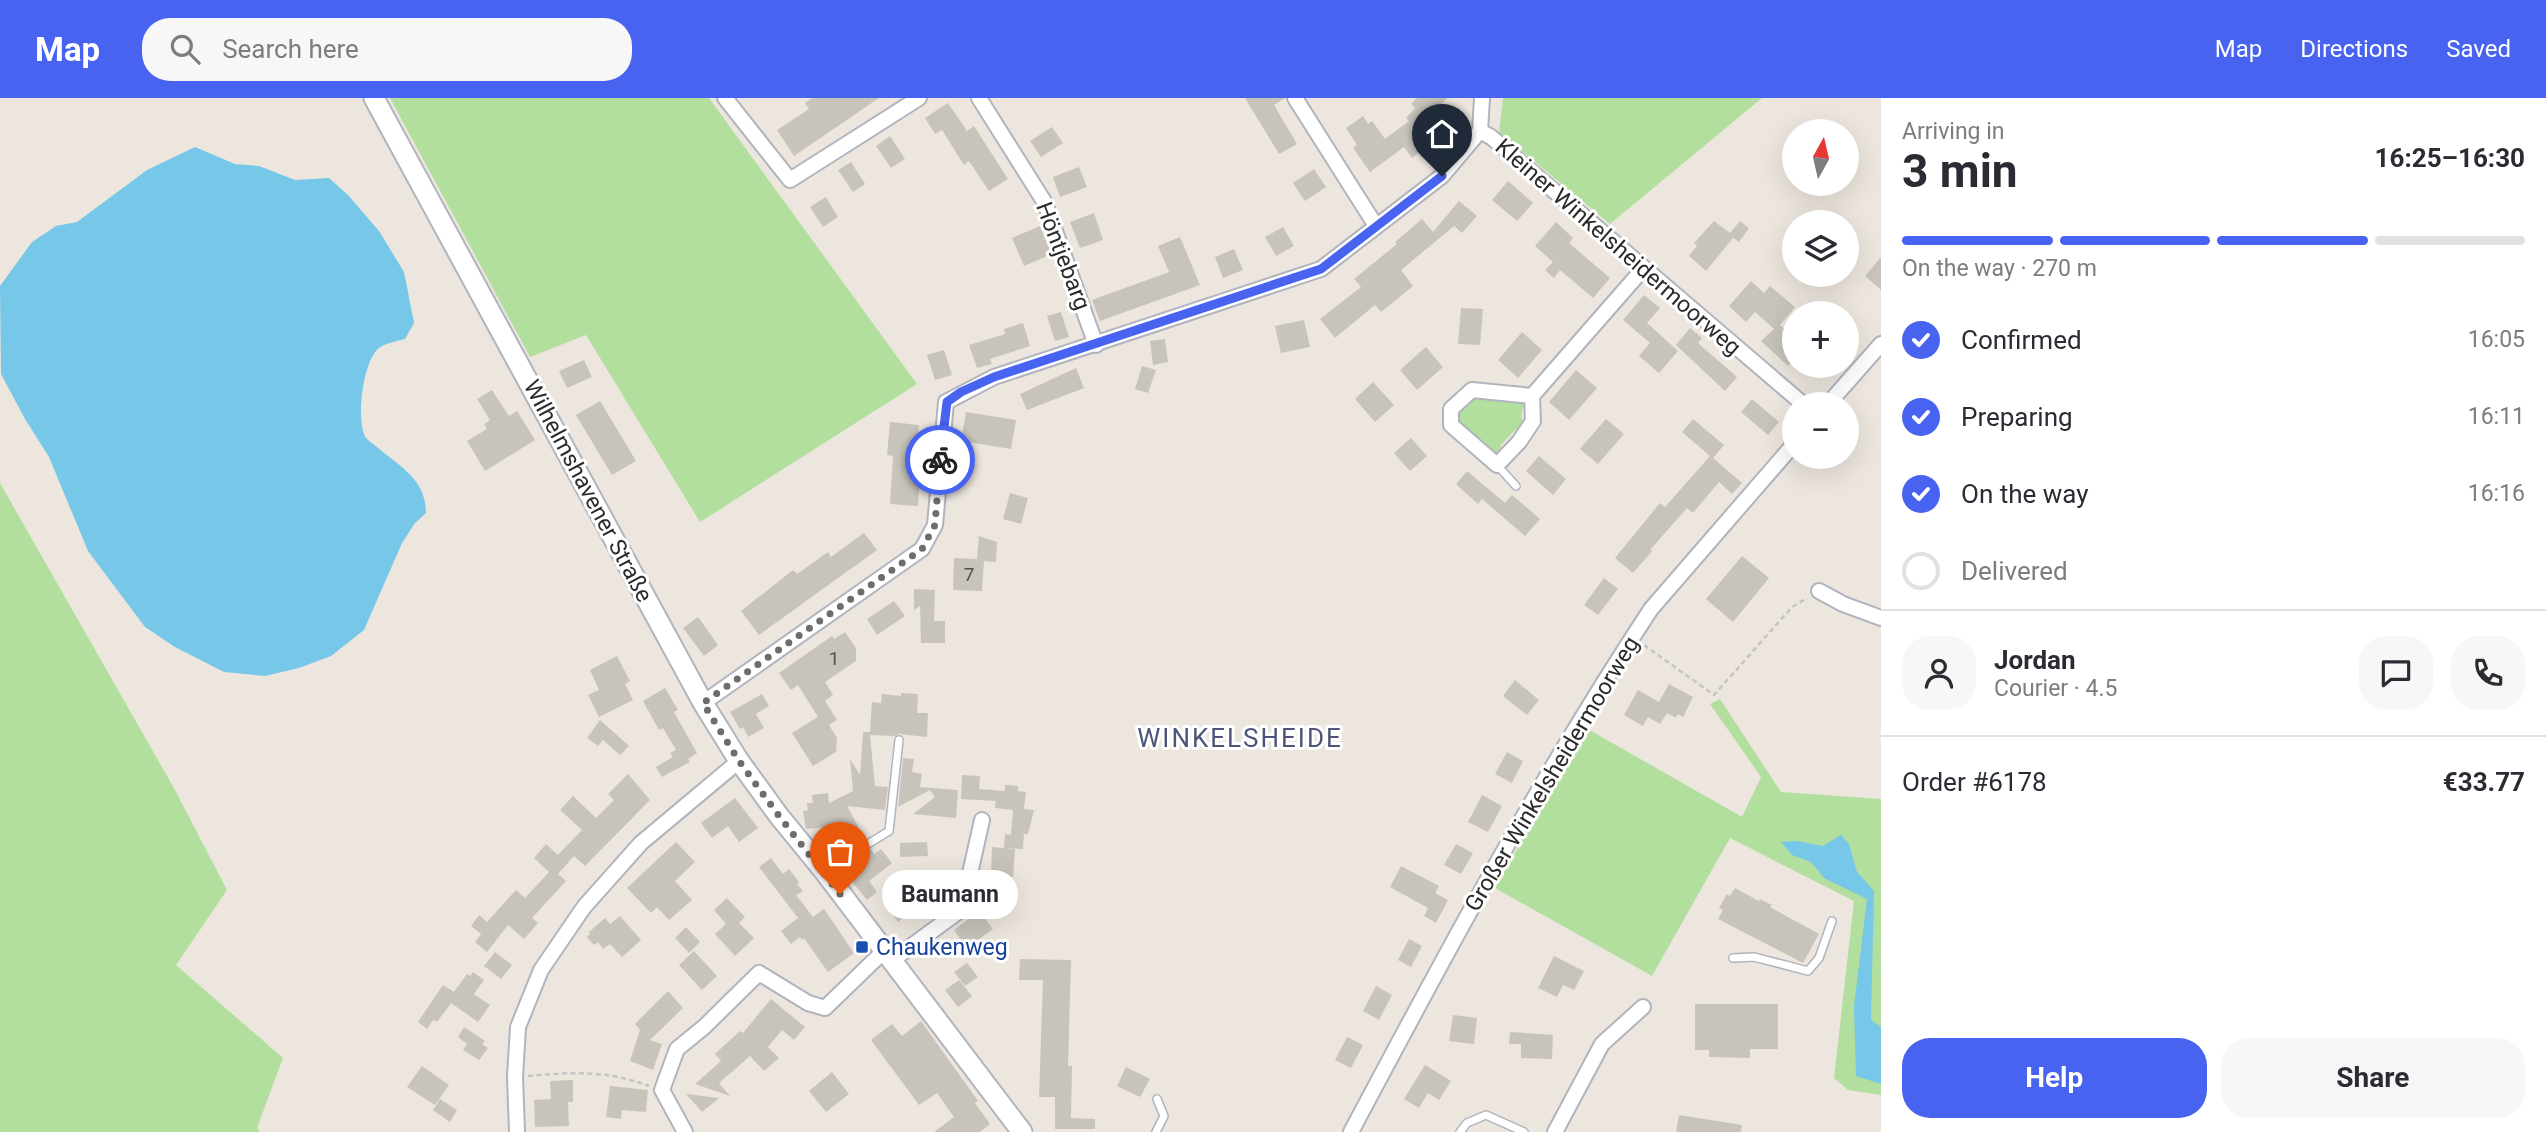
<!DOCTYPE html>
<meta charset="utf-8">
<style>
:root{--surface:#fff;--page:#f7f7f7;--text:#2b2b33;--muted:#7c7c81;--line:#e1e1e2;--accent:#4863f0}
body{margin:0;font-family:Roboto,sans-serif;background:var(--page);color:var(--text);height:100vh;display:flex;flex-direction:column;font-size:26px;white-space:nowrap}
*{box-sizing:border-box;margin:0}
p{font-size:23px;color:var(--muted)}
.icon{flex:none;width:38px;height:38px;fill:none;stroke:currentColor;stroke-width:2;stroke-linecap:round;stroke-linejoin:round}
.map{position:relative;flex:1;overflow:hidden}
.drawer{display:flex;flex-direction:column;background:var(--surface);width:665px}
.drawer>*{flex:none}
.needle{width:46px;rotate:8deg}
.tools{position:absolute;left:1782px;top:21px;display:grid;gap:14px}
.tools a{display:grid;place-items:center;width:77px;height:77px;border-radius:50%;background:var(--surface);box-shadow:0 7px 28px #0002;font-size:35px}
.pin{position:absolute;display:grid;place-items:center;width:60px;height:60px;color:#fff;margin:-72px -30px;border-radius:50% 50% 50% 0;rotate:-45deg;box-shadow:0 0 7px #0007}
.pin .icon{rotate:45deg}
.courier{position:absolute;display:grid;place-items:center;width:70px;height:70px;margin:-35px;border:5px solid #4863f0;border-radius:50%;background:#fff;color:#222;box-shadow:0 2px 9px #0007}
.bubble{position:absolute;height:49px;border-radius:24px;background:var(--surface);box-shadow:0 7px 28px #0002;font-size:23px;font-weight:700;line-height:49px;text-align:center}
.summary em{font-style:normal;font-weight:700}
.summary div{display:flex;flex-direction:column-reverse}
.summary{display:flex;align-items:center;justify-content:space-between;height:119px;padding:0 21px}
h1{font-size:46px;font-weight:700;line-height:52px}
.bar{display:grid;grid-template-columns:repeat(4,1fr);gap:10px 7px;align-content:center;height:84px;padding:0 21px}
.bar i{height:9px;border-radius:5px;background:var(--line)}
.bar .on{background:var(--accent)}
.bar p{grid-column:span 4}
.line{display:flex;align-items:center;gap:18px;padding:0 21px;border-top:2px solid var(--line)}
.line div{flex:1}
.round{display:grid;place-items:center;flex:none;width:74px;height:74px;border-radius:28px;background:var(--page)}
ol{padding:0 21px;list-style:none}
li{display:flex;align-items:center;gap:21px;height:77px}
li p{margin-inline-start:auto}
li .icon{padding:7px;border-radius:50%;background:var(--accent);color:#fff;stroke-width:4}
li:last-child{color:var(--muted)}
li i{width:38px;height:38px;border:4px solid var(--line);border-radius:50%}
.primary-button{display:flex;gap:14px;margin-top:auto;padding:14px 21px}
.primary-button a{flex:1;height:80px;border-radius:28px;background:var(--accent);color:#fff;font-size:28px;font-weight:700;line-height:80px;text-align:center}
.primary-button a+a{background:var(--page);color:var(--text)}
header{display:flex;align-items:center;gap:42px;box-sizing:border-box;height:98px;padding:0 35px;background:var(--accent);color:#fff}
header strong{font-size:33px}
nav{display:flex;gap:38px;margin-inline-start:auto;font-size:24px}
.search{width:490px;height:63px;background:var(--page);display:flex;align-items:center;gap:18px;box-sizing:border-box;padding:0 24px;border-radius:28px;color:var(--muted);font-size:26px}
main{display:flex;flex:1;min-height:0}
.map>svg:first-child{display:block}
</style>
<header>
<strong>Map</strong>
<div class="search"><svg class="icon" aria-label="search" viewBox="0 0 24 24"><circle cx="10" cy="10" r="6"/><path d="M15 15l6 6"/></svg>Search here</div>
<nav><a>Map</a><a>Directions</a><a>Saved</a></nav>
</header>
<main>
<div class="map">
<svg width="1881" height="1034" viewBox="0 0 1881 1034">
<rect width="100%" height="100%" fill="#ece6de"/>
<g fill="#b3df9e">
<path d="M390 0H709L917 286 700 424 586 237 530 259Z"/>
<path d="M1503 0H1762L1610 126 1499 34Z"/>
<path d="M1475 299 1527 304C1521 311 1520 318 1524 326L1521 332H1515L1501 347 1500 354 1492 355 1457 326 1458 308Z"/>
<path d="M0 385 175 692 227 792 176 867 283 960 257 1030 260 1034H0Z"/>
<path d="M1720 601 1781 694 1881 701V997L1848 992 1834 980 1854 803 1730 740 1652 878 1495 790 1586 630 1742 719 1761 679 1710 606Z"/>
</g>
<g fill="#77c7e8">
<path d="M195 49 235 66 259 68 295 82 329 80 348 97 379 133 404 174 414 225 405 241C397 243 386 245 379 250 363 262 356 321 365 338 367 342 373 346 377 349 400 369 426 381 426 415L415 425 402 445 364 532 331 558 299 570 265 578 224 574 175 549 145 529 88 453 49 359 25 321 1 276 0 188 32 144 56 128 77 124 147 72Z"/>
<path d="M1841 737 1849 746 1857 774 1874 793 1871 922 1881 929V986L1856 978 1854 908 1867 801 1824 780 1811 764 1792 757 1781 744 1797 743 1823 748Z"/>
</g>
<g fill="#c8c4bc">
<path d="M812 0H879L794 58 777 32 809 11 805 5Z"/>
<path d="M1245 0H1285L1274 7 1297 46 1279 56Z"/>
<path d="M1417 0H1447L1415 33 1427 48 1412 60 1404 49 1370 74 1353 50 1357 47 1346 30 1363 18 1368 26 1372 23 1385 41 1409 23 1406 20 1415 10 1411 6Z"/>
<path d="M948 5 967 33 974 28 1008 81 989 93 969 63 964 67 942 32 935 36 925 20Z"/>
<path d="M1052 29 1063 45 1041 59 1030 43Z"/>
<path d="M890 38 905 61 891 70 876 48Z"/>
<path d="M851 64 865 86 853 94 838 72Z"/>
<path d="M1079 69 1087 89 1060 99 1053 79Z"/>
<path d="M1314 71 1326 89 1305 103 1293 85Z"/>
<path d="M1508 83 1533 105 1517 123 1492 102Z"/>
<path d="M826 99 838 119 823 129 810 109Z"/>
<path d="M1459 103 1477 118 1462 135 1454 128 1401 172 1413 188 1381 214 1375 207 1335 240 1320 221 1361 189 1354 181 1397 146 1395 144 1422 121 1433 134Z"/>
<path d="M1094 115 1103 142 1080 150 1070 124Z"/>
<path d="M1714 123 1730 135 1740 123 1749 130 1739 144 1733 140 1706 173 1689 158 1697 148 1694 145Z"/>
<path d="M1556 124 1573 140 1569 145 1610 180 1593 200 1560 172 1554 180 1545 172 1553 164 1535 148Z"/>
<path d="M1040 128 1052 156 1024 168 1012 140Z"/>
<path d="M1283 129 1294 148 1276 158 1265 139Z"/>
<path d="M1180 139 1200 187 1100 223 1092 202 1169 174 1158 148Z"/>
<path d="M1234 151 1243 172 1223 180 1215 159Z"/>
<path d="M1881 159V192L1865 178Z"/>
<path d="M1751 183 1764 195 1770 188 1795 209 1780 227 1794 239V261L1788 268 1761 243 1774 231 1755 214 1746 224 1729 208Z"/>
<path d="M1644 197 1660 210 1647 225 1678 253 1659 275 1639 258 1650 245 1623 222Z"/>
<path d="M1461 210 1483 211 1480 247 1458 246Z"/>
<path d="M1061 214 1069 239 1055 243 1047 218Z"/>
<path d="M1304 222 1310 249 1281 255 1275 228Z"/>
<path d="M1023 225 1030 248 990 261 992 266 977 270 969 247 1005 236 1004 231Z"/>
<path d="M1690 230 1702 240 1698 245 1737 279 1725 293 1676 247Z"/>
<path d="M1522 234 1542 252 1518 280 1498 262Z"/>
<path d="M1165 241 1168 264 1153 267 1150 243Z"/>
<path d="M1426 249 1443 269 1417 292 1400 272Z"/>
<path d="M944 252 952 277 935 282 927 257Z"/>
<path d="M584 262 592 279 567 290 559 273Z"/>
<path d="M1142 268 1156 272 1148 295 1135 291Z"/>
<path d="M1076 270 1084 290 1027 312 1020 296Z"/>
<path d="M1576 272 1597 290 1569 322 1549 304Z"/>
<path d="M1373 284 1394 307 1375 324 1355 301Z"/>
<path d="M492 292 509 318 517 313 535 342 485 373 467 343 487 331 484 326 490 322 477 301Z"/>
<path d="M1752 301 1779 324 1768 337 1741 314Z"/>
<path d="M600 303 636 363 612 377 576 317Z"/>
<path d="M966 314 1016 322 1011 351 961 343Z"/>
<path d="M1606 321 1624 336 1598 366 1580 351Z"/>
<path d="M1693 321 1724 347 1713 360 1742 385 1732 396 1719 384 1693 415 1687 410 1650 452 1652 453 1633 475 1615 460 1660 405 1665 409 1710 358 1682 334Z"/>
<path d="M890 324 919 327 914 376H920L918 408 890 406 893 358 887 357Z"/>
<path d="M1411 340 1427 358 1410 373 1394 355Z"/>
<path d="M1539 358 1566 381 1553 397 1526 373Z"/>
<path d="M1467 373 1505 405 1512 397 1540 421 1525 438 1482 401 1478 406 1456 386Z"/>
<path d="M1010 395 1028 400 1021 426 1003 421Z"/>
<path d="M864 435 877 452 759 537 741 513 793 472 797 476 828 454 831 459Z"/>
<path d="M979 438 997 444 996 464 984 463 982 493 953 492 954 460 977 461Z"/>
<path d="M1742 458 1769 480 1733 524 1706 501Z"/>
<path d="M1604 480 1618 491 1598 517 1584 507Z"/>
<path d="M914 491 935 492 934 523H945V545H921L920 508 914 512Z"/>
<path d="M894 503 905 518 877 537 867 521Z"/>
<path d="M698 519 718 547 704 558 683 530Z"/>
<path d="M845 534 856 550V563L825 584 833 597 825 603 837 622 829 627 837 640 836 654 813 668 792 635 818 619 798 587 791 592 779 575 832 538 834 541Z"/>
<path d="M617 558 630 583 625 586 633 602 599 619 588 597 599 592 590 572Z"/>
<path d="M1515 582 1539 602 1527 617 1503 598Z"/>
<path d="M1669 586 1693 599 1683 619 1678 616 1676 620 1667 615 1660 626 1648 619 1643 628 1624 617 1638 592 1659 604Z"/>
<path d="M665 590 678 612 674 614 697 655 688 661 690 664 662 679 656 669 673 659 670 655 676 652 663 630 659 632 643 603Z"/>
<path d="M901 595 918 596 917 615H928L927 639 899 636 895 638 870 637 875 688 888 689 885 712 847 708 859 730 847 736 843 727 806 731 803 713 808 712 807 705H813L812 697 828 695 829 705 853 693 850 661 860 677 863 634H870L872 604 881 605 882 596 901 598Z"/>
<path d="M762 596 769 608 756 616 764 630 748 639 743 629 740 631 730 614Z"/>
<path d="M600 622 629 648 620 657 603 642 598 648 587 640Z"/>
<path d="M1507 654 1523 663 1512 685 1495 676Z"/>
<path d="M903 660 914 661 912 674 922 676 920 689 958 692 956 720 913 716 935 699 930 692 898 709Z"/>
<path d="M628 676 650 702 585 768 574 758 558 776 566 783 532 820 538 825 524 841 508 827 487 854 475 844 481 836 471 828 479 817 487 824 516 792 525 800 549 774 534 760 546 746 558 757 582 732 560 712 573 698 596 720 614 702 608 696Z"/>
<path d="M962 677 980 678 979 691 1005 693V687L1018 688V693L1026 694 1024 711 1034 712 1028 736H1024L1023 751 1004 750 1005 736 1011 737 1013 712 995 710 996 703 961 701Z"/>
<path d="M1482 697 1502 708 1488 734 1468 724Z"/>
<path d="M735 700 758 730 739 744 728 728 712 740 701 725Z"/>
<path d="M676 744 695 764 675 783 692 802 669 822 657 809 651 815 627 790Z"/>
<path d="M927 744 928 758 900 759V745Z"/>
<path d="M1456 746 1473 755 1461 776 1444 767Z"/>
<path d="M992 749 1015 751 1013 779 991 778Z"/>
<path d="M871 751 874 756 881 751 892 765 869 783 877 794 867 802 845 775 859 765 856 761Z"/>
<path d="M771 760 783 776 789 771 799 784 797 786 803 793 796 797 813 819 824 811 854 855 828 874 804 840 802 842 800 839 791 846 781 833 798 820 759 769Z"/>
<path d="M1401 768 1439 788 1435 795 1448 802 1436 825 1424 818 1428 810 1390 789Z"/>
<path d="M909 785 923 805 898 824 883 804Z"/>
<path d="M1735 790 1759 803 1760 801 1772 807 1770 809 1819 836 1803 865 1718 821 1723 812 1719 810 1727 796 1730 798Z"/>
<path d="M727 800 745 819 739 825 754 840 735 858 715 836 726 826 714 812Z"/>
<path d="M979 813 993 831 967 850 954 832Z"/>
<path d="M620 818 641 842 622 859 610 846 603 851 598 844 594 847 587 839 590 836 589 834 605 820 610 826Z"/>
<path d="M686 829 700 844 689 855 675 840Z"/>
<path d="M1409 841 1422 848 1411 869 1398 862Z"/>
<path d="M694 853 717 878 702 892 679 867Z"/>
<path d="M495 854 512 867 501 881 484 868Z"/>
<path d="M1554 858 1584 873 1574 892 1563 887 1557 899 1538 890Z"/>
<path d="M1020 861 1071 862 1068 968H1072L1071 1020 1095 1021V1031H1055V999H1039L1043 882H1019Z"/>
<path d="M967 865 978 879 965 888 954 874Z"/>
<path d="M473 874 484 882 474 896 490 907 478 924 451 905 437 924 433 922 427 931 418 924 443 887 454 894 467 876 470 878Z"/>
<path d="M959 882 972 898 958 909 945 892Z"/>
<path d="M1376 888 1392 897 1379 922 1363 913Z"/>
<path d="M668 893 683 910 650 942 662 946 653 972 630 963 640 932 635 926Z"/>
<path d="M771 901 805 929 794 942 782 932 768 949 779 960 764 973 750 958 719 985 730 998 695 986 721 963 715 956 740 933 743 935Z"/>
<path d="M1695 906H1778V951H1750V960L1709 959V952H1695Z"/>
<path d="M1453 917 1477 920 1474 946 1449 943Z"/>
<path d="M921 923 978 1003 975 1005 990 1026 980 1034H934L954 1019 937 995 919 1007 871 942 892 926 902 938Z"/>
<path d="M464 929 485 943 482 946 488 950 479 962 463 952 467 946 458 939Z"/>
<path d="M1510 934 1553 937 1552 961 1521 960V946H1509Z"/>
<path d="M1347 939 1363 947 1351 970 1335 962Z"/>
<path d="M1425 967 1451 983 1439 1002 1428 995 1419 1010 1404 1001Z"/>
<path d="M422 968 449 987 435 1007 407 989Z"/>
<path d="M1126 969 1150 981 1140 999 1117 988Z"/>
<path d="M832 974 849 996 826 1014 809 993Z"/>
<path d="M573 982V1004H568L569 1028 535 1029 534 1002 551 1001 550 983Z"/>
<path d="M610 988 648 992 646 1014 622 1012 621 1021 606 1019Z"/>
<path d="M686 996 719 1000 702 1014Z"/>
<path d="M440 1001 457 1012 450 1024 433 1012Z"/>
<path d="M1679 1017 1742 1027 1741 1034H1676Z"/>
</g>
<g fill="none" stroke-linecap="round" stroke-linejoin="round">
<defs>
<g id="lane">
<path d="M1497 367 1516 388"/>
<path d="M824 773 889 733 899 642"/>
<path d="M1733 860 1754 859 1808 873 1819 860 1832 823"/>
<path d="M1156 1034 1164 1018 1157 1001"/>
<path d="M1460 1034 1467 1025 1486 1017 1524 1034"/>
</g>
<g id="street">
<path d="M725 0 790 82 919 0"/>
<path d="M979 0 1045 105 1096 247"/>
<path d="M1295 0 1376 128"/>
<path d="M1480 33 1482 0"/>
<path d="M1532 298 1533 323 1519 344 1497 367 1451 327V311L1472 292 1532 298 1643 171"/>
<path d="M1828 306 1881 246"/>
<path d="M1819 493 1843 506 1881 520"/>
<path d="M703 605 922 451 935 427 946 304 994 279 1321 171 1442 78 1480 33 1491 39 1803 306"/>
<path d="M891 863 962 811 982 722"/>
<path d="M517 1034 515 979 518 929 541 872 584 809 641 745 739 663"/>
<path d="M685 1034 662 992 677 951 704 929 759 875 808 905 825 910 883 854"/>
<path d="M1351 1034C1445 857 1540 679 1651 511L1794 346"/>
<path d="M1555 1034 1602 946 1643 909"/>
</g>
<path id="secondary" d="M374 0 703 605 739 663 779 718 824 773 1022 1034"/>
</defs>
<use href="#lane" stroke="#b1b4be" stroke-width="10"/>
<use href="#street" stroke="#b1b4be" stroke-width="18"/>
<use href="#secondary" stroke="#b1b4be" stroke-width="23"/>
<g stroke="#c4c4c4" stroke-width="2.5" stroke-dasharray="5 3.5" stroke-linecap="butt">
<path d="M1644 547 1714 597 1792 509 1807 500"/>
<path d="M528 978C574 974 606 972 649 988"/>
</g>
<use href="#lane" stroke="#fff" stroke-width="7"/>
<use href="#street" stroke="#fff" stroke-width="14"/>
<use href="#secondary" stroke="#fff" stroke-width="19"/>
</g>
<g fill="none" stroke-linecap="round" stroke-linejoin="round">
<path stroke="#6f6c6a" stroke-width="7" stroke-dasharray="0 12.6" d="M840 796 779 718 739 663 703 605 922 451 935 427 940 362"/>
<path stroke="#4863f0" stroke-width="9" d="M940 362 947 304 961 294 994 279 1321 171 1442 78"/>
</g>
<rect fill="#1a4fb4" stroke="#fff" stroke-width="2.5" x="855" y="842" width="14" height="14" rx="3.5"/>
<g text-anchor="middle" dominant-baseline="central" stroke-width="6" stroke-linejoin="round" paint-order="stroke">
<g font-size="19" fill="#52514f">
<text x="969" y="476">7</text>
<text x="834" y="560">1</text>
</g>
<g font-size="23" fill="#2b2b2b" stroke="#fff">
<text transform="translate(1618 149) rotate(41)">Kleiner Winkelsheidermoorweg</text>
<text transform="translate(1063 158) rotate(69)">Höntjebarg</text>
<text transform="translate(588 393) rotate(62)">Wilhelmshavener Straße</text>
<text transform="translate(1552 676) rotate(-59)">Großer Winkelsheidermoorweg</text>
</g>
<g font-size="23" fill="#164399" stroke="#fff" text-anchor="start">
<text x="876" y="849">Chaukenweg</text>
</g>
<g font-size="26" letter-spacing="2" fill="#4e5479" stroke="#fff">
<text x="1240" y="640">WINKELSHEIDE</text>
</g>
</g>
</svg>
<div class="tools">
<a><svg class="needle" viewBox="-14 -14 28 28"><path d="M0-13l5 13h-10z" fill="#e53935"/><path d="M0 13l5-13h-10z" fill="#7c7c81"/></svg></a>
<a><svg class="icon" aria-label="layers" viewBox="0 0 24 24"><path d="M12 4l9 5-9 5-9-5zM3 14l9 5 9-5"/></svg></a>
<a>+</a>
<a>−</a>
</div>
<div class="pin" style="left:840px;top:796px;background:#ea580c"><svg class="icon" aria-label="bag" viewBox="0 0 24 24"><path d="M5 8h14l-1 12H6zM9 8a3 3 0 0 1 6 0"/></svg></div>
<div class="pin" style="left:1442px;top:78px;background:#1f2937"><svg class="icon" aria-label="home" viewBox="0 0 24 24"><path d="M3 11l9-7 9 7M6 9v11h12V9"/></svg></div>
<div class="courier" style="left:940px;top:362px"><svg class="icon" aria-label="bike" viewBox="0 0 24 24"><circle cx="6" cy="16" r="4"/><circle cx="18" cy="16" r="4"/><path d="M6 16l4-8h5l3 8M10 8l3 8H6M13 5h3"/></svg></div>
<div class="bubble" style="left:882px;top:772px;width:136px">Baumann</div>
</div>
<section class="drawer">
<div class="summary"><div><h1>3 min</h1><p>Arriving in</p></div><em>16:25–16:30</em></div>
<div class="bar"><i class="on"></i><i class="on"></i><i class="on"></i><i></i><p>On the way · 270 m</p></div>
<ol>
<li><svg class="icon" aria-label="check" viewBox="0 0 24 24"><path d="M5 12l5 5 9-10"/></svg>Confirmed<p>16:05</p></li>
<li><svg class="icon" aria-label="check" viewBox="0 0 24 24"><path d="M5 12l5 5 9-10"/></svg>Preparing<p>16:11</p></li>
<li><svg class="icon" aria-label="check" viewBox="0 0 24 24"><path d="M5 12l5 5 9-10"/></svg>On the way<p>16:16</p></li>
<li><i></i>Delivered</li>
</ol>
<div class="line" style="height:126px"><a class="round"><svg class="icon" aria-label="person" viewBox="0 0 24 24"><circle cx="12" cy="8" r="4"/><path d="M4 21q1-7 8-7t8 7"/></svg></a><div><b>Jordan</b><p>Courier · 4.5</p></div><a class="round"><svg class="icon" aria-label="chat" viewBox="0 0 24 24"><path d="M4 5h16v11H9l-5 4z"/></svg></a><a class="round"><svg class="icon" aria-label="phone" viewBox="0 0 24 24"><path d="M5 4h4l2 5-3 2q2 4 5 5l2-3 5 2v4C11 20 4 13 5 4z"/></svg></a></div>
<div class="line" style="height:91px"><div>Order #6178</div><b>€33.77</b></div>
<div class="primary-button"><a>Help</a><a>Share</a></div>
</section>
</main>
